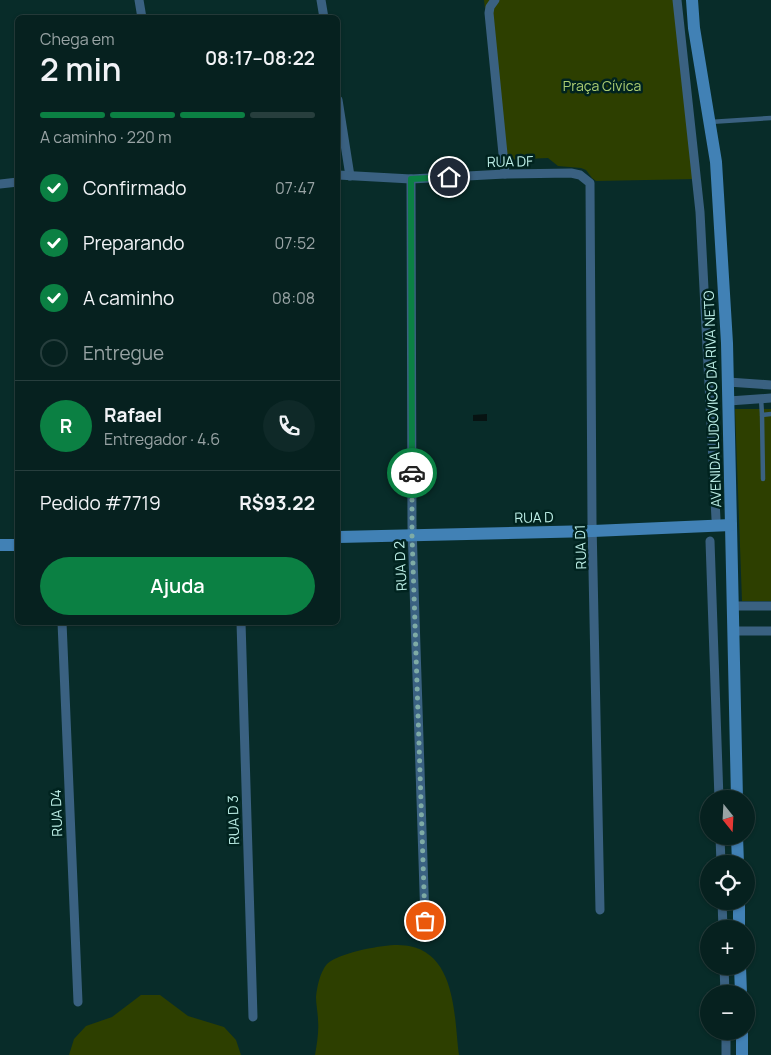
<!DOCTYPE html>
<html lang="pt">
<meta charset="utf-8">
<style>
:root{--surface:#06211f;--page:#0f2928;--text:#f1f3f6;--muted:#98a3a4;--line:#273e3d;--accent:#0b8043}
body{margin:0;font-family:Manrope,sans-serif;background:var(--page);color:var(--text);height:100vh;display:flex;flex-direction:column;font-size:19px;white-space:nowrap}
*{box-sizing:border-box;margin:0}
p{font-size:16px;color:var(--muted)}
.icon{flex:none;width:28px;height:28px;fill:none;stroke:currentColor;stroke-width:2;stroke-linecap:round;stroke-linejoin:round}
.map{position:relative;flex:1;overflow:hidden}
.drawer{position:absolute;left:15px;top:15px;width:325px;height:610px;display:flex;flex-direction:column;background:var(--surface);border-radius:8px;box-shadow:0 1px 4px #0004,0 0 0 1px var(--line)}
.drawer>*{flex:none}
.needle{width:32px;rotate:162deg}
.fabs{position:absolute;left:700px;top:790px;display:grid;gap:10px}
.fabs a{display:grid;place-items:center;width:55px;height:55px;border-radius:50%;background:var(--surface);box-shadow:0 1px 4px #0004,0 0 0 1px var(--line);font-size:25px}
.pin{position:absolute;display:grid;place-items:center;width:42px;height:42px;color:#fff;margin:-21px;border:2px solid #fff;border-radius:50%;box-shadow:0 1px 5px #0007}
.courier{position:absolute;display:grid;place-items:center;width:50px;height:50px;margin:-25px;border:4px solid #0b8043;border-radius:50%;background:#fff;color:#222;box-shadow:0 1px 6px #0007}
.headline em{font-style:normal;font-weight:600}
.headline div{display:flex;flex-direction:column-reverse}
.headline{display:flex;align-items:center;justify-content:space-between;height:85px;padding:0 25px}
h1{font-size:32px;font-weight:600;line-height:38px}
.bar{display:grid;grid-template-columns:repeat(4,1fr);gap:8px 5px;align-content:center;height:60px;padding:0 25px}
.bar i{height:6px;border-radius:4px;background:var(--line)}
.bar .selected{background:var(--accent)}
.bar p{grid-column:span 4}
.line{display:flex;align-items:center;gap:12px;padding:0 25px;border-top:1px solid var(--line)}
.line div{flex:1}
.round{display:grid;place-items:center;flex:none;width:52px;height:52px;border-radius:26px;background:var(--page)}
ol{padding:0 25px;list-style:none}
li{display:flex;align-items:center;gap:15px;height:55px}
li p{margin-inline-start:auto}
li .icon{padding:5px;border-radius:50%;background:var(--accent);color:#fff;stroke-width:4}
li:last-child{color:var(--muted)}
li i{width:28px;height:28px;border:2px solid var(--line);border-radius:50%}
.primary-button{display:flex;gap:10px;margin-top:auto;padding:10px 25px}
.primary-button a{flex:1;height:58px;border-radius:30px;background:var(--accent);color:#fff;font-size:20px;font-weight:600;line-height:58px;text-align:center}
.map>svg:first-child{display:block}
</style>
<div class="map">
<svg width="771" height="1055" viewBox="0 0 771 1055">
<rect width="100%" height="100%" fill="#082c29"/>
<g fill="#2d3f00">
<path d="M484 0H679L697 179 596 181 592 178 586 170 581 168 558 166 548 158 503 160Z"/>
<path d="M735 409H771V601H742Z"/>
<path d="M394 945C399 945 404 945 409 946 457 955 454 1019 459 1055H315C317 1043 319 1032 318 1020 318 1013 316 1005 316 997 317 987 320 972 327 964 339 953 377 946 394 945Z"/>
<path d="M141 995H160L188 1016 224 1027 236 1040 241 1055H69L74 1039 86 1026 112 1017Z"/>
</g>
<path fill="#071312" d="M487 414V421H473V415Z"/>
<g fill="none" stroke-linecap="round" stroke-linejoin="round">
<g stroke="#3a6181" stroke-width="4.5">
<path d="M710 122 771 118"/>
<path d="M761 398 762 415 771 414"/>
<path d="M762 415 763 479"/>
</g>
<g stroke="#3a6181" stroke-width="9">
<path d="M139 0 142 18"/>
<path d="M321 0 324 18"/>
<path d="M495 0 490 7 489 13 505 174"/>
<path d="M677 0 700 212 716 519"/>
<path d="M338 100 350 176"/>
<path d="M338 175 411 179 505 174 571 173 580 175 590 183 592 522 600 910"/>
<path d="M411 179 412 526 425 921"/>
<path d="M0 184 18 182"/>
<path d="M728 382 771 385"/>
<path d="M729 401 771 398"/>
<path d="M710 541 719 799"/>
<path d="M733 606H771"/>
<path d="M62 622 78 1002"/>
<path d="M241 622 253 1017"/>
<path d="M733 631H771"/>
<path d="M720 836 721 864"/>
<path d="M722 901 723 929"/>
<path d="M724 966 725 994"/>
<path d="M726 1055V1031"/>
</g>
<g stroke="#4181b5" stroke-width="12">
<path d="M692 0 694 28 716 162 727 343 737 799"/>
<path d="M338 537 593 531 731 525"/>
<path d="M0 545H18"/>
<path d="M737 836 738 864"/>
<path d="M739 901V929"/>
<path d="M740 966 741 994"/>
<path d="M742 1031V1055"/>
</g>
</g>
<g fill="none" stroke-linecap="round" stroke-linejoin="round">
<path stroke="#7eaba5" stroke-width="5" stroke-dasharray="0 9" d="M412 473V535L425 921"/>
<path stroke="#0b8043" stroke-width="6" d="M412 473 411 179 449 177"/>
</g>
<g text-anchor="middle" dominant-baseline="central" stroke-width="5" stroke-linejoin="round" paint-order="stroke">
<g font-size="14" fill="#adce73" stroke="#00231f">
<text x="602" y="85">Praça Cívica</text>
</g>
<g font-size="14" fill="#bef0e8" stroke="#00231f">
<text transform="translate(510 161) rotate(-1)">RUA DF</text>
<text transform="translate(712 399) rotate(-92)">AVENIDA LUDOVICO DA RIVA NETO</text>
<text transform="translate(534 517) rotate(-1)">RUA D</text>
<text transform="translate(580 547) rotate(-92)">RUA D1</text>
<text transform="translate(400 566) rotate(-93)">RUA D 2</text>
<text transform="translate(56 813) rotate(-92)">RUA D4</text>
<text transform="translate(233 820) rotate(-92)">RUA D 3</text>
</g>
</g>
</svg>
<div class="fabs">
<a><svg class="needle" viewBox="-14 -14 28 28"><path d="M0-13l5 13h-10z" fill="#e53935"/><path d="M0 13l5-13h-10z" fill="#98a3a4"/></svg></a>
<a><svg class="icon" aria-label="locate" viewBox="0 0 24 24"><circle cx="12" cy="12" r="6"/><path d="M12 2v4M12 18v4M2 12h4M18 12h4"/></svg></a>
<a>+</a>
<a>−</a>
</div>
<div class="pin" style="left:425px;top:921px;background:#ea580c"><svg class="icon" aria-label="bag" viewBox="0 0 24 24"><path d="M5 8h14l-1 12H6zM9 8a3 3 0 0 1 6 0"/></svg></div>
<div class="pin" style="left:449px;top:177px;background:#1f2937"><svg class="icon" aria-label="home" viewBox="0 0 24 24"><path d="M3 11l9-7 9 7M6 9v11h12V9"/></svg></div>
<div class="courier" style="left:412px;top:473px"><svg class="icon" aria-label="car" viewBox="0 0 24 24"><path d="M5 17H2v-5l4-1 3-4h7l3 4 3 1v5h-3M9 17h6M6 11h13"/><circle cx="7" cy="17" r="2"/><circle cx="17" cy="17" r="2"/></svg></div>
<section class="drawer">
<div class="headline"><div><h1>2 min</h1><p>Chega em</p></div><em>08:17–08:22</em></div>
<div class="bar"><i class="selected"></i><i class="selected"></i><i class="selected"></i><i></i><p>A caminho · 220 m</p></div>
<ol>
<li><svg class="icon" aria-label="check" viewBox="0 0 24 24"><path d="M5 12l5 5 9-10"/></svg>Confirmado<p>07:47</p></li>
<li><svg class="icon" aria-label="check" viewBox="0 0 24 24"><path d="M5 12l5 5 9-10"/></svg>Preparando<p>07:52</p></li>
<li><svg class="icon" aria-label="check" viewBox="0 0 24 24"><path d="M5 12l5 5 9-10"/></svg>A caminho<p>08:08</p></li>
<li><i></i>Entregue</li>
</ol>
<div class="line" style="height:90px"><b class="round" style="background:var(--accent);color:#fff">R</b><div><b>Rafael</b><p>Entregador · 4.6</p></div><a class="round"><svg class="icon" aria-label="phone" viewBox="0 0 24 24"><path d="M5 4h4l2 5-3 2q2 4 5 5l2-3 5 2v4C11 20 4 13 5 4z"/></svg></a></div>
<div class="line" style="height:65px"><div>Pedido #7719</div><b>R$93.22</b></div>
<div class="primary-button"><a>Ajuda</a></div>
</section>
</div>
